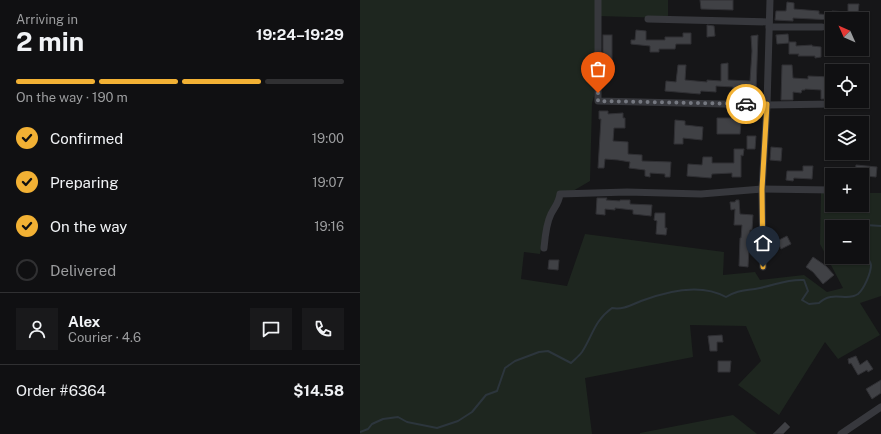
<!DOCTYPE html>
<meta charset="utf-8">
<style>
:root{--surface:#101012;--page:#19191b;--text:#f1f3f6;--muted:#9c9d9f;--line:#303032;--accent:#f2b134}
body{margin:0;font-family:"Public Sans",sans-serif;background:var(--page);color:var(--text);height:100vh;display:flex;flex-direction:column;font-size:15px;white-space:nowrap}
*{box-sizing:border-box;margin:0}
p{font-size:13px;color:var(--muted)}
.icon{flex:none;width:22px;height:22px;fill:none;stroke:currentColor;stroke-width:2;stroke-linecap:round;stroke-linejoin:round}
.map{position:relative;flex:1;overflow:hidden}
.sheet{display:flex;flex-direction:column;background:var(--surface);width:360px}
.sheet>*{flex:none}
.needle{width:26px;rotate:315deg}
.controls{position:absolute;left:465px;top:12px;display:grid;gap:8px}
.controls a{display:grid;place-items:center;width:44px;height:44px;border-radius:0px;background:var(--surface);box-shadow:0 1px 3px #0004,0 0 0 1px var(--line);font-size:20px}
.pin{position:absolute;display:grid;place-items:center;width:34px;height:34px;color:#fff;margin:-41px -17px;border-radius:50% 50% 50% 0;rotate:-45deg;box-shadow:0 0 4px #0007}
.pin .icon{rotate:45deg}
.courier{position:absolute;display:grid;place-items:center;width:40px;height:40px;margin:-20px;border:3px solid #f2b134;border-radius:50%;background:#fff;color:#222;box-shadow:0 1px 5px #0007}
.summary em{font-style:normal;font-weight:700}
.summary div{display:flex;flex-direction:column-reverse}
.summary{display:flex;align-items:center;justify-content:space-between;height:68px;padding:0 16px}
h1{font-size:26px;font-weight:700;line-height:30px}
.bar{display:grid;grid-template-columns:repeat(4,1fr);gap:6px 4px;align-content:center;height:48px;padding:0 16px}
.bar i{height:5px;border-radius:3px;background:var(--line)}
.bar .on{background:var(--accent)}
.bar p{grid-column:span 4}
.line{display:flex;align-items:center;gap:10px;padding:0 16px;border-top:1px solid var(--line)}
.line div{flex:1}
.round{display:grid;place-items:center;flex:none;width:42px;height:42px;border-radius:0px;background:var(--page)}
ol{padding:0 16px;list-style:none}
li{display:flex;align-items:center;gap:12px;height:44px}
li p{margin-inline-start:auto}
li .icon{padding:4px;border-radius:50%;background:var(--accent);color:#111;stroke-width:4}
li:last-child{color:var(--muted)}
li i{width:22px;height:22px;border:2px solid var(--line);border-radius:50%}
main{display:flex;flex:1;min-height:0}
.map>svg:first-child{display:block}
</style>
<main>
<section class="sheet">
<div class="summary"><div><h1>2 min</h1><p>Arriving in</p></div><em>19:24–19:29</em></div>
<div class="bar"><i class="on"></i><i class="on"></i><i class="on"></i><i></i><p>On the way · 190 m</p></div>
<ol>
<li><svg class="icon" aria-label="check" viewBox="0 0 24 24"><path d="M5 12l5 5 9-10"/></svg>Confirmed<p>19:00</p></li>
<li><svg class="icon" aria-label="check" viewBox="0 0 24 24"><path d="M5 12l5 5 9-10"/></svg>Preparing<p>19:07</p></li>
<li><svg class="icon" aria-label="check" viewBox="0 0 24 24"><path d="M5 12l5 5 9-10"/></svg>On the way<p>19:16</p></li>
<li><i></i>Delivered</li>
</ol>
<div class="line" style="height:72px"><a class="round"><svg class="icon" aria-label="person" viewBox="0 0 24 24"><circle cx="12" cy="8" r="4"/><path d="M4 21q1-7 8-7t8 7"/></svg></a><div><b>Alex</b><p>Courier · 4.6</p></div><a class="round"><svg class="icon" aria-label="chat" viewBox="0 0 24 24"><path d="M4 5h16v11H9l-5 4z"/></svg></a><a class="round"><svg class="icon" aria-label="phone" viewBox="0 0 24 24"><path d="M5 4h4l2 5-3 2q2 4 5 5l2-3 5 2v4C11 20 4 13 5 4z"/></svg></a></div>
<div class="line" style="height:52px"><div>Order #6364</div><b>$14.58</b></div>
</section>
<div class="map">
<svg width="521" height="434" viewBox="0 0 521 434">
<rect width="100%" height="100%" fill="#161618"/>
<g fill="#1e261f" fill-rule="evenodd">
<path d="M0 0H308V18L238 16 234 96 232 103 230 181 194 202 187 218 180 254 164 252 161 279 207 286 225 234 364 252 363 275 395 272 400 280 444 275 467 292 483 288 460 244 461 193H472V205H502V193H521V296L500 303 520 335 478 359 465 342 419 415 378 385 401 361 386 326 330 325 333 357 225 378 232 434H0ZM472 227H502V257H472Z"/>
<path d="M373 415 397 434H280V433Z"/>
</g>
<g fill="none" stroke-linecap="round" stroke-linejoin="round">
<g stroke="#2c353c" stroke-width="2">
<path d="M502 231 506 225 521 226"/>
<path d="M0 432 8 429 12 424 23 419 38 417 47 422 77 428 98 421 112 412 126 395 137 391 145 368 155 361 179 352 188 351 211 363C215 359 219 356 222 352 233 335 234 321 252 308 263 310 271 305 281 301 307 291 341 283 366 297 379 289 386 291 400 288 416 285 426 279 444 280L448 291 442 300 449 304 459 303C473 290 486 302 498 294 504 289 511 273 511 265 510 260 506 256 502 253"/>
</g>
</g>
<g fill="#404145" stroke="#303034">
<path d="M340 0H373V10L341 9Z"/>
<path d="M427 2 434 3V9L459 11V14L472 15V11L488 12V4H499L498 13 492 12V19H472V20L433 18V21L415 20 416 11H426Z"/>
<path d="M347 25 354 26 355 36 347 37Z"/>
<path d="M276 30 286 31V40H305V37H323V33H331V44H316L315 49H299V52H290V46L271 44V40H275Z"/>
<path d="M428 34 429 43 417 44 416 35Z"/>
<rect x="243" y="35" width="9" height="33"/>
<path d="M398 35 396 91H398V99H388V94L372 93 373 87 356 86V92L341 91 340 94 305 91 306 81 316 82 318 65H326L325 80 347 82V80L361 81V64L368 63V80L390 81 392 51 391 36Z"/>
<path d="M429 42H436V46L452 45V46L461 47V57L455 58V56H438L439 54H429Z"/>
<path d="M422 65H432L433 78 448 79V76L471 77 469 99H461V90L445 89V90H442L441 93 433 92V100H421Z"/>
<path d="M387 110H397V121L381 122 380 134H357V118H373V116L387 118Z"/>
<path d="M239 111H248V114L263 113V118H265V128H254L253 141 268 142V154L282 155V161L311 162 310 177H305V174L290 173V177L285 176V170L269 168 270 162 258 160 245 159 244 168H238L241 119H239Z"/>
<path d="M315 120 325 121V125L343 127 342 140 323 138V144H314Z"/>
<path d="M387 136H396L395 149H387Z"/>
<path d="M411 147 422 148 421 161 410 160Z"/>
<path d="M374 149H384L383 156 381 155V177H372V173L352 174 351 178 327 176 328 164 342 165 343 157H352V163H374Z"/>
<path d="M496 165 517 167 516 177 495 175Z"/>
<path d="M443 166H453L452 179 434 178 433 181 426 180 427 171H443Z"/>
<path d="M237 198H247L246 200 260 201V200H270V204L292 205 291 216 273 214V210L255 208V210L245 209V215L236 214Z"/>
<path d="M376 200H379L380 214 393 215 392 230H390L388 267 379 266 380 238H381L382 225H374L375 209 371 210 370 202H375Z"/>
<path d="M295 213H305V228H307L306 235 296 234 297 221 294 220Z"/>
<path d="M427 236 431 244 421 249 417 241Z"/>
<path d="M453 257 466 266 474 275 463 284 453 272 446 267Z"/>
<path d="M189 260H199L198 270 188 269Z"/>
<path d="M362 335 363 342H357V351H350L348 336Z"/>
<path d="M496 356 500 365 507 360 513 369 508 372 507 370 498 375 491 363 489 364 488 359Z"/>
<path d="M358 361H371L370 372H358Z"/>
<path d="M521 380V393L512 399 506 389Z"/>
<path d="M425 422 430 427 423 434H413Z"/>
</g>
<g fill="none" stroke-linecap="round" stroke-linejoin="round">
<g stroke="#37383d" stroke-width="7">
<path d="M238 0V101L407 105 473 104"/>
<path d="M288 19 409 22"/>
<path d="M409 27H462"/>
<path d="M502 191H506"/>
<path d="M184 248C185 237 186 224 191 214 195 206 199 203 200 194L267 192 341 194 402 189 472 190"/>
<path d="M403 267 402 189 407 105 410 0"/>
<path d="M481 434 521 407"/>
</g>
</g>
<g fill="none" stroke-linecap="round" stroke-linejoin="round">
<path stroke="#757880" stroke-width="4" stroke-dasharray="0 7.2" d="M238 93V101L386 104"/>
<path stroke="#f2b134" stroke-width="5" d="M386 104H407L402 189 403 267"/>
</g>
</svg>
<div class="controls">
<a><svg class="needle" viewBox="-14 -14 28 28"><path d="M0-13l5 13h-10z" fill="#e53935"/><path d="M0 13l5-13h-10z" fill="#9c9d9f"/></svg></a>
<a><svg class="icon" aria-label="locate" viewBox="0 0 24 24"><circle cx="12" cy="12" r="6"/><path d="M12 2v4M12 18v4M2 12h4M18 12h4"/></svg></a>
<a><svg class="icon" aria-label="layers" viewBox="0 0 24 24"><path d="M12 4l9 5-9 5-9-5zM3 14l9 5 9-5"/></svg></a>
<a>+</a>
<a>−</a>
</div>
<div class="pin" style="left:238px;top:93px;background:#ea580c"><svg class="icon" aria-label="bag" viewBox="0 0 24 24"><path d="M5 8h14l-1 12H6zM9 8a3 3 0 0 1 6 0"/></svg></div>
<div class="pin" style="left:403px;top:267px;background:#1f2937"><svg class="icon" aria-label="home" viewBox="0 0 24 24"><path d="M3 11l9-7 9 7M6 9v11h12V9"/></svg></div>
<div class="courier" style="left:386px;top:104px"><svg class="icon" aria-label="car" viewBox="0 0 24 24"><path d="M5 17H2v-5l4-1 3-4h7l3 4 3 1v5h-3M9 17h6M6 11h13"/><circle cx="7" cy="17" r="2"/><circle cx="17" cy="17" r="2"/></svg></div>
</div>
</main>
